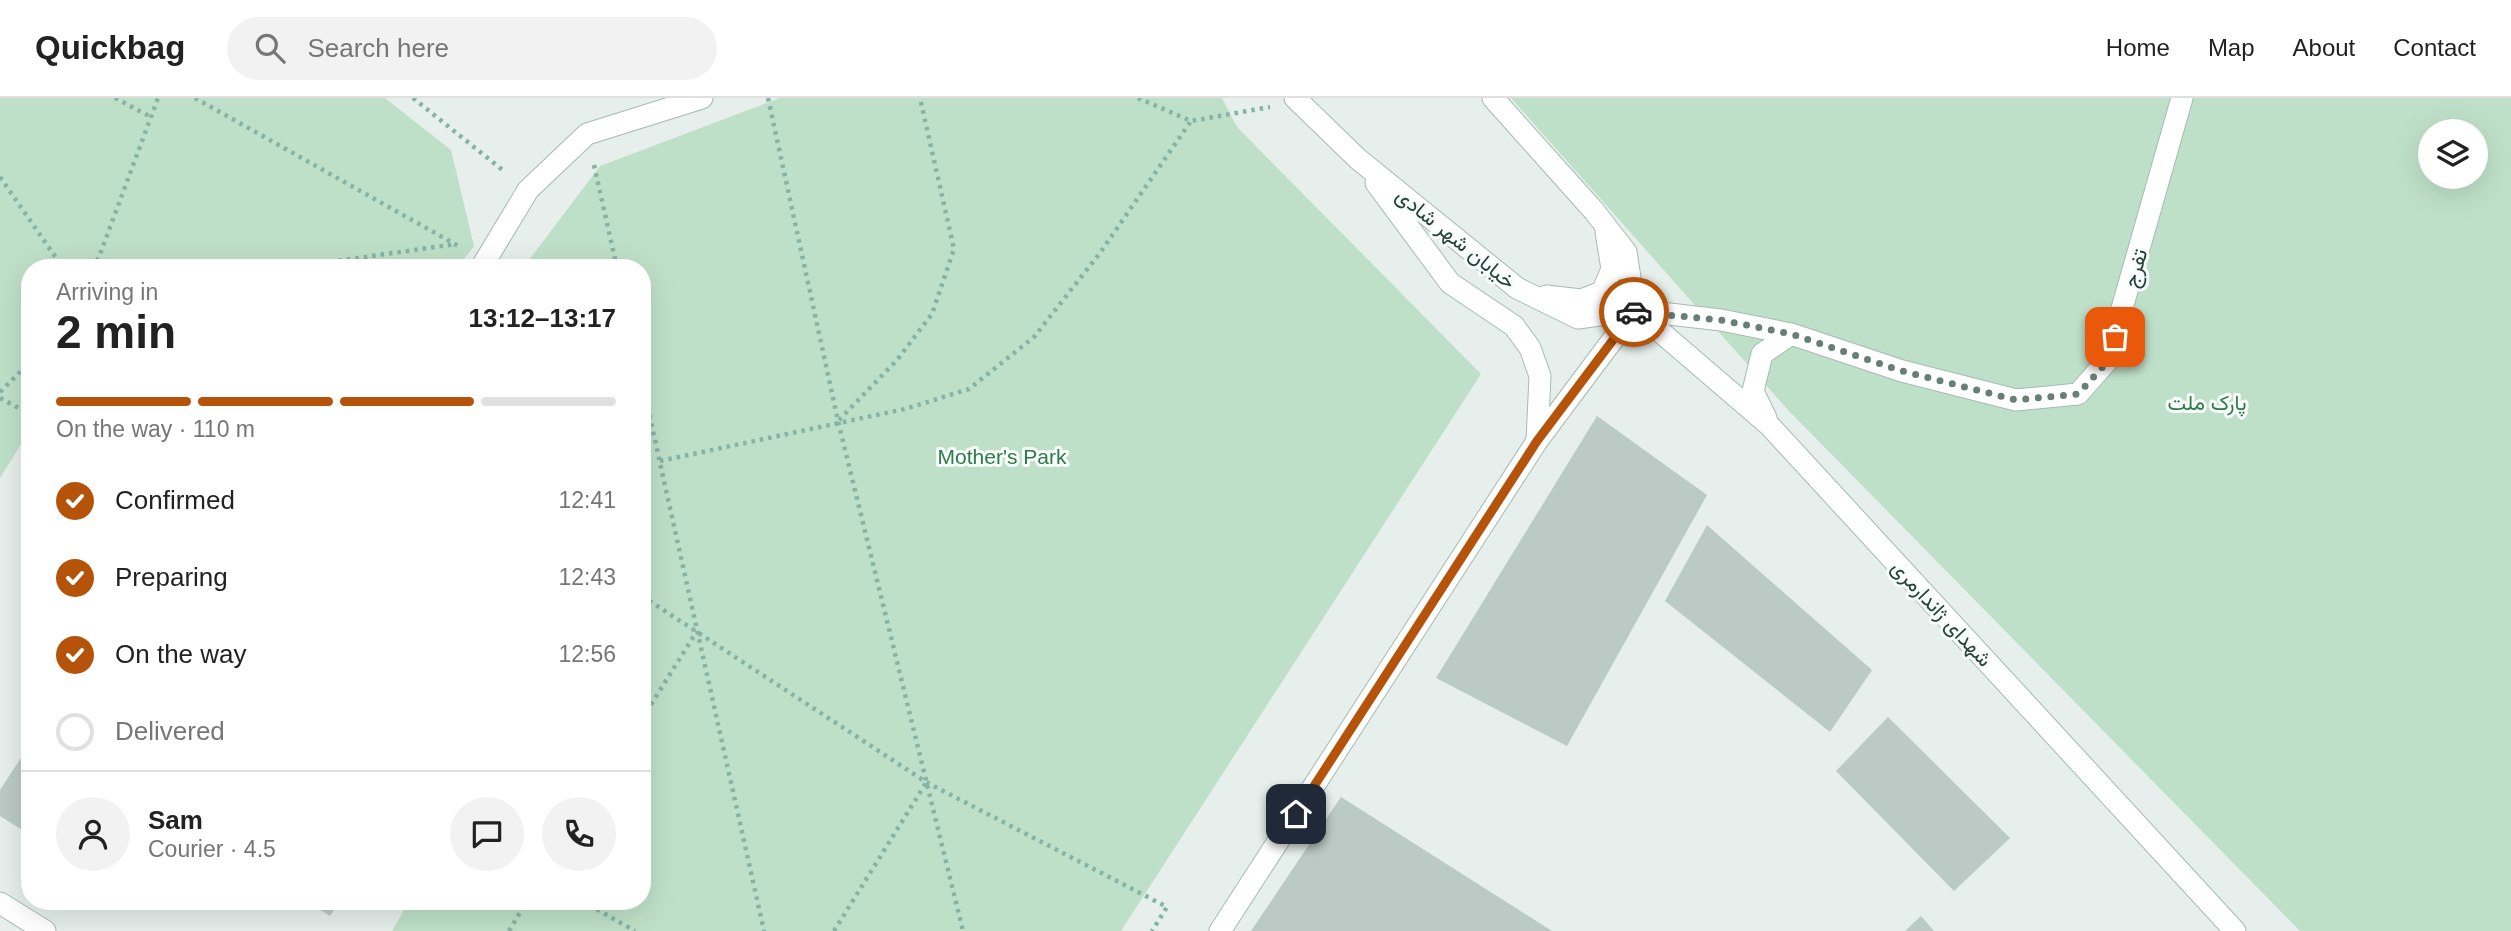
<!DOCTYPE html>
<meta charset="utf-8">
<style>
:root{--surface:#fff;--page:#f2f2f2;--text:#222;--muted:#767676;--line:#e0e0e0;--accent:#b45309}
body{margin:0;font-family:Arial,Vazirmatn,sans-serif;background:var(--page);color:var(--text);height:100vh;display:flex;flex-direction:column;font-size:26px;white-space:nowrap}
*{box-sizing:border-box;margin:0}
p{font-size:23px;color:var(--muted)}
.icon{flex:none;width:38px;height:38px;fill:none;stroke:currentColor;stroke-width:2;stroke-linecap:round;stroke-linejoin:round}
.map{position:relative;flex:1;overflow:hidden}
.sheet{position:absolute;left:21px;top:161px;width:630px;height:651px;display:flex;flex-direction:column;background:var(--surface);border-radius:28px;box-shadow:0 7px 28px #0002}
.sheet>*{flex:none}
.controls{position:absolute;left:2418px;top:21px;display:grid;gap:14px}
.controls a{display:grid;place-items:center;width:70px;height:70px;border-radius:50%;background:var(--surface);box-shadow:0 7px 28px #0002;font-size:35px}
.pin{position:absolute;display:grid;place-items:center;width:60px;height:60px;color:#fff;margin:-30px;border-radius:14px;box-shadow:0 4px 10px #0006}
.courier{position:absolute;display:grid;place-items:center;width:70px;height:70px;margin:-35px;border:5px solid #b45309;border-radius:50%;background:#fff;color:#222;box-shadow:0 2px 9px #0007}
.overview em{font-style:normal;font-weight:600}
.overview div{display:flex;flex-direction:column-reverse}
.overview{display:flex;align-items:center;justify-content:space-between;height:119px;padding:0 35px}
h1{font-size:46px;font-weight:600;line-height:52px}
.bar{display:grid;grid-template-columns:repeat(4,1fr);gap:10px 7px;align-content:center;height:84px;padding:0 35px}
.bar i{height:9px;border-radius:5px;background:var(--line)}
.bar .active{background:var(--accent)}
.bar p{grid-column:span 4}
.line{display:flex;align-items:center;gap:18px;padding:0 35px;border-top:2px solid var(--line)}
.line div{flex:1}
.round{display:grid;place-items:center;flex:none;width:74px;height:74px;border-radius:37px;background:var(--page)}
ol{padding:0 35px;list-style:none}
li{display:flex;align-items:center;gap:21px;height:77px}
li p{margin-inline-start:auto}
li .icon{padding:7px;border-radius:50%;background:var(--accent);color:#fff;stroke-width:4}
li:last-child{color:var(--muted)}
li i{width:38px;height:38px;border:4px solid var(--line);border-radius:50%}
header{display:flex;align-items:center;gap:42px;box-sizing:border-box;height:98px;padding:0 35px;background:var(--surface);border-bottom:2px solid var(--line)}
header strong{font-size:33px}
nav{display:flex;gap:38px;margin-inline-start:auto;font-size:24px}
.search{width:490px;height:63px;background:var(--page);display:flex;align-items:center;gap:18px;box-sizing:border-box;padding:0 24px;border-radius:38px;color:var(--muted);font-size:26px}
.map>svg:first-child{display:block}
</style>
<header>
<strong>Quickbag</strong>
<div class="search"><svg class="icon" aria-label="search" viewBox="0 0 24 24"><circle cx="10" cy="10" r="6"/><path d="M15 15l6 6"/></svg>Search here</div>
<nav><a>Home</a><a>Map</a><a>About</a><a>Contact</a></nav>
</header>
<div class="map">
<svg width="2511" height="833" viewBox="0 0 2511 833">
<rect width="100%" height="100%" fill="#e6efeb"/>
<g fill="#bfe0c8" fill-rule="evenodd">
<path d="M0 0H385L451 52 474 148 457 170H30V332L0 380Z"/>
<path d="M780 0H1222L1237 29 1481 276 1121 833H392L409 803H642V170H523L600 68Z"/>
<path d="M1511 0H2511V833H2300L1788 312ZM2431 33H2476V79H2431Z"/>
</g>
<g fill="#bbcac4">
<path d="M1597 318 1707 397 1567 648 1436 580Z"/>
<path d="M1707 427 1872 572 1830 634 1665 503Z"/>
<path d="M1888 619 2010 740 1954 793 1836 673Z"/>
<path d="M30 646V737L0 718V692Z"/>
<path d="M1341 699 1552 833H1251Z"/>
<path d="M306 803H340L330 818Z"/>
<path d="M1921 818 1934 833H1905Z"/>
</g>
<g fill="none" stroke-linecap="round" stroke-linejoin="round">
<defs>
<path id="lane" d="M481 170 528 92 587 36 702 0"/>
<g id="secondary">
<path d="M1295 0 1358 61 1517 190 1578 220 1635 212 1721 222 1791 236 1902 273 2016 302 2078 296 2107 263 2182 0"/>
<path d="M1493 0 1594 113 1626 154 1635 212"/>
<path d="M1376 85 1450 185 1514 228 1530 250 1540 278 1537 343"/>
<path d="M1546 198 1581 202 1602 194 1612 171 1606 134"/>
<path d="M1635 212 1769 327 2235 833"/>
<path d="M1766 320 1753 293 1762 256 1791 236"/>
<path d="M0 805 45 833"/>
<path d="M1220 833 1537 343 1635 212"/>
</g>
</defs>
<use href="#lane" stroke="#a8b8b2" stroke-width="23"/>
<use href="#secondary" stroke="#a4bbb3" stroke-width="23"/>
<g stroke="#86b3a5" stroke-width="4.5" stroke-dasharray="3.5 5" stroke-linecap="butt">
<path d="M115 0 151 19"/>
<path d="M195 0 460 149"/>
<path d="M413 0 505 74"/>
<path d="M768 0 838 323 963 833"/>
<path d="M1138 0 1191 23 1270 9"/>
<path d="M594 67 617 170"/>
<path d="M0 79 63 170"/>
<path d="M93 167 101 170"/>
<path d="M92 170 99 159 158 0"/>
<path d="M288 170 456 146"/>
<path d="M642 284 764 833"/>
<path d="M0 294 30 264"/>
<path d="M0 300 30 316"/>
<path d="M839 322 897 262 932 216 954 151 920 0"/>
<path d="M660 363 905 311 969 291 1034 239 1100 155 1191 23"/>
<path d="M642 498 926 684 1167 809 1152 833"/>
<path d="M642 621 697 533"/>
<path d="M582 803 635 833"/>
<path d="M509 833 527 803"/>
<path d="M834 833 926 685"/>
</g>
<use href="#lane" stroke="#fff" stroke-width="21"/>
<use href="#secondary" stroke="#fff" stroke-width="21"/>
</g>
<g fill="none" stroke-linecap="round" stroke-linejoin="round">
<path stroke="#687f78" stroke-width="7" stroke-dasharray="0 12.6" d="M1634 214 1721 222 1791 236 1902 273 2016 302 2078 296 2108 263 2115 239"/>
<path stroke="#b45309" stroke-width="9" d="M1296 716 1537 343 1634 214"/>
</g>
<g text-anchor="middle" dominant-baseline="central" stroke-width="6" stroke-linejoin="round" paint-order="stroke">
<g font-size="21" fill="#24423a" stroke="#f7fbf9">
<text transform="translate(1456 140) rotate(39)">خیابان شهر شادی</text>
<text transform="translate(2135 170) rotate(-74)">تفرج</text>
<text transform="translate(1942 515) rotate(47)">شهدای ژاندارمری</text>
</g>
<g font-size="21" fill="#2d7a4b" stroke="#f7fbf9">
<text x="2207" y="304">پارک ملت</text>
<text x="1002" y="358">Mother's Park</text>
</g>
</g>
</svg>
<div class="controls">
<a><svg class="icon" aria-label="layers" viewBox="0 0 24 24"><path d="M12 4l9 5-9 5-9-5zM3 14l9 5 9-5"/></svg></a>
</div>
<div class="pin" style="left:2115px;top:239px;background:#ea580c"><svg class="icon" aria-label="bag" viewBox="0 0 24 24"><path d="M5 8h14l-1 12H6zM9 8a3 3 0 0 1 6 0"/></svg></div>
<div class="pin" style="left:1296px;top:716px;background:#1f2937"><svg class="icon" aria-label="home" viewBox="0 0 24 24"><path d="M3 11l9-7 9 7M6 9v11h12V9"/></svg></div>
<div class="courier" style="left:1634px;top:214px"><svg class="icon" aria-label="car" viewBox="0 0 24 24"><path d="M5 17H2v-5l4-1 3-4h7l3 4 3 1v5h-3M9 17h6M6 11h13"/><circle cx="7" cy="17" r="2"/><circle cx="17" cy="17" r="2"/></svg></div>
<section class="sheet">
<div class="overview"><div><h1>2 min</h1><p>Arriving in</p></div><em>13:12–13:17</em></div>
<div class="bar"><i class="active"></i><i class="active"></i><i class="active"></i><i></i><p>On the way · 110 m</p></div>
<ol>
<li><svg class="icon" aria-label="check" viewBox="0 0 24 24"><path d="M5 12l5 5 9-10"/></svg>Confirmed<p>12:41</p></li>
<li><svg class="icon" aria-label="check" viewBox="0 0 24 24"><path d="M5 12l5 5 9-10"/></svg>Preparing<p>12:43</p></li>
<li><svg class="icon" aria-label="check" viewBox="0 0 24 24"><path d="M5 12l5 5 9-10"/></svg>On the way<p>12:56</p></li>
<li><i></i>Delivered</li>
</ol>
<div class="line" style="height:126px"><a class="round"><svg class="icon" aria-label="person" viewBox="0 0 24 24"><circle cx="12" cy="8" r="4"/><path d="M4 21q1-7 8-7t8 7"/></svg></a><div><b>Sam</b><p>Courier · 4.5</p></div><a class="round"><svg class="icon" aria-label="chat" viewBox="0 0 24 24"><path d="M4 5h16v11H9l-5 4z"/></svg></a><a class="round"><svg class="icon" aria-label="phone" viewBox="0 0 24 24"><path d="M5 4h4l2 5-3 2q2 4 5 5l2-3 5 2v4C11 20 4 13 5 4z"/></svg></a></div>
</section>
</div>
